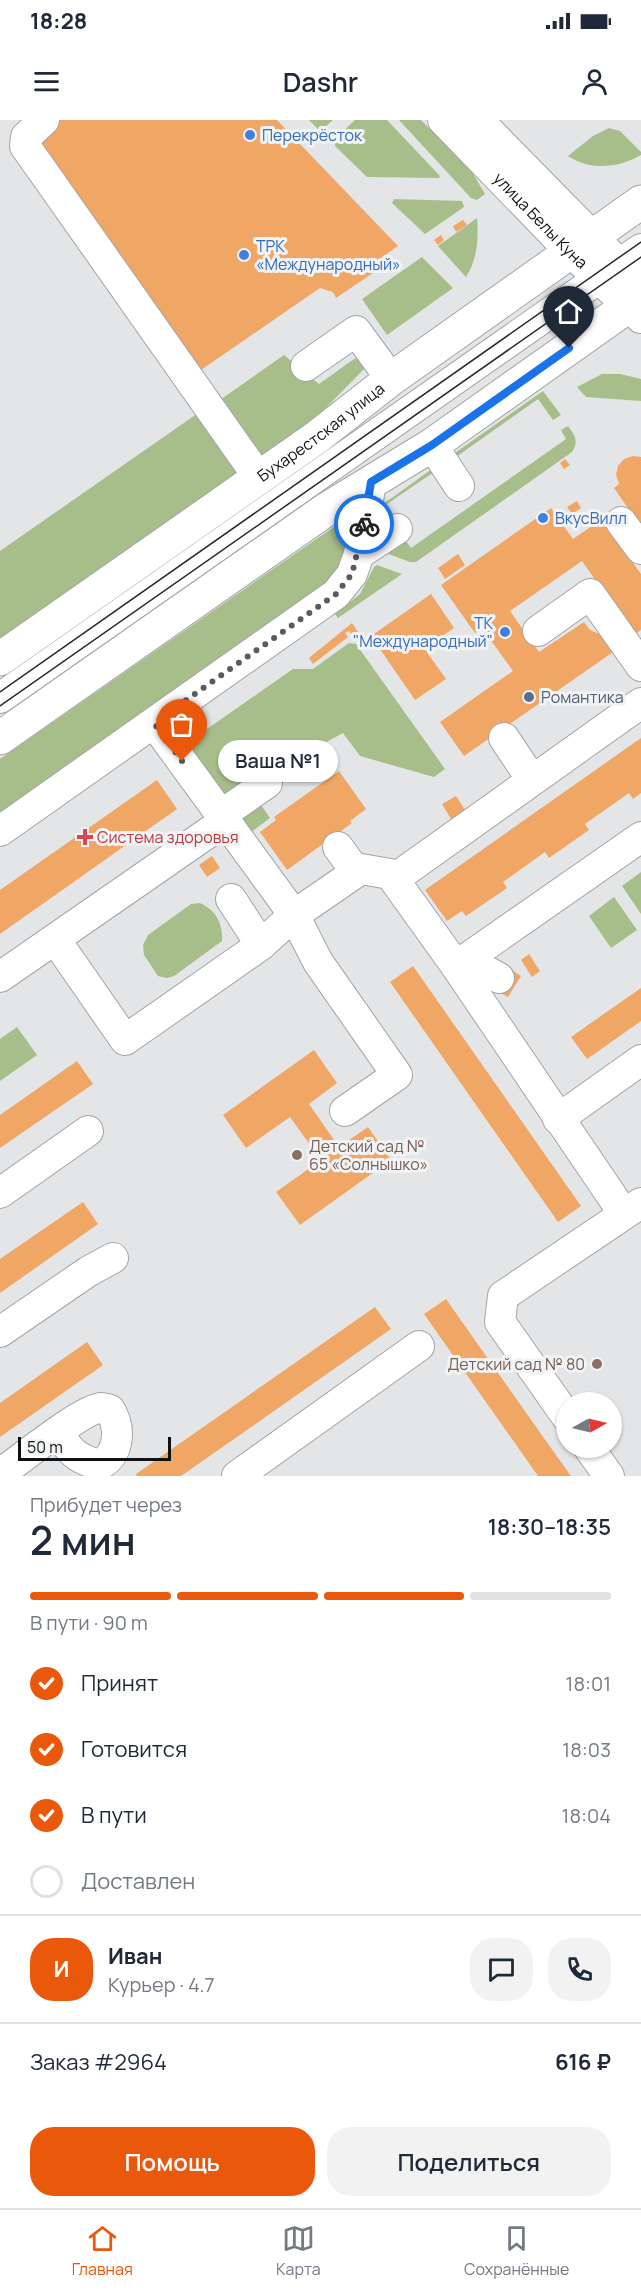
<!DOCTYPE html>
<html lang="ru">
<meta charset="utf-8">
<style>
:root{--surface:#fff;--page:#f2f2f3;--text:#1f2937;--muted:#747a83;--line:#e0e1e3;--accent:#ea580c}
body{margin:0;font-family:Manrope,sans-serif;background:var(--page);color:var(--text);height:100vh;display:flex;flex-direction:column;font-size:22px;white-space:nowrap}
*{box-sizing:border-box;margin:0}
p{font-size:20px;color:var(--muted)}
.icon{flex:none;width:33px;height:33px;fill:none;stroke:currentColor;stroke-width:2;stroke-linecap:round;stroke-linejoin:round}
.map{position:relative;height:1356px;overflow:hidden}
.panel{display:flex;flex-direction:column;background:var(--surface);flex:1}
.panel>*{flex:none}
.needle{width:39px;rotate:82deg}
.buttons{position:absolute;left:556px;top:1272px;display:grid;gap:12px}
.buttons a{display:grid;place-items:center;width:66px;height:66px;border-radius:50%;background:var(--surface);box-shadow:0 2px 4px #0004;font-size:30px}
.scale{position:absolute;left:18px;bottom:15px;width:153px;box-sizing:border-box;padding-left:6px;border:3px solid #101112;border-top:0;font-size:16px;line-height:21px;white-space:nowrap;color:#101112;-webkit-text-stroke:4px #f1f3f4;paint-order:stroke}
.pin{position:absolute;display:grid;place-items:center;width:51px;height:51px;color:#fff;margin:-62px -26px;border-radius:50% 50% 50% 0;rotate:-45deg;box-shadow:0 0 6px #0007}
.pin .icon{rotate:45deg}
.courier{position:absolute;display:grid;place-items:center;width:60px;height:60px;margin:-30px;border:4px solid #1a73e8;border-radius:50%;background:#fff;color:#222;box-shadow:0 2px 8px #0007}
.bubble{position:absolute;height:42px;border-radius:21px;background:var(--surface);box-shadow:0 2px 4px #0004;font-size:20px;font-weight:600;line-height:42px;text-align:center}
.headline em{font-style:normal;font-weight:600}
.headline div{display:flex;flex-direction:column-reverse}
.headline{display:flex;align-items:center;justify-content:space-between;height:102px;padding:0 30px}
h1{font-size:39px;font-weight:600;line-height:45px}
.bar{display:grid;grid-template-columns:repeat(4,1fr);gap:9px 6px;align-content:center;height:72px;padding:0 30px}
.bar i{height:8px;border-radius:4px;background:var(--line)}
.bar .current{background:var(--accent)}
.bar p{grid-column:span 4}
.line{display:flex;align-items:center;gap:15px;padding:0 30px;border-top:2px solid var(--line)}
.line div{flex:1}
.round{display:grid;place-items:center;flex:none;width:63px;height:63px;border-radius:24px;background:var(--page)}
ol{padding:0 30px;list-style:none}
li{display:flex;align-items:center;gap:18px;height:66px}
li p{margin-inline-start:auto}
li .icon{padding:6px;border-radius:50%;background:var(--accent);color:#fff;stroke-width:4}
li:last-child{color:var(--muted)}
li i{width:33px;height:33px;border:3px solid var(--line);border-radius:50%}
.cta{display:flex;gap:12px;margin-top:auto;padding:12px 30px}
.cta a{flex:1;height:69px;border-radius:24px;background:var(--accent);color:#fff;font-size:24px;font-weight:600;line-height:69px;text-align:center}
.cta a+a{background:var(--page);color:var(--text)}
.status{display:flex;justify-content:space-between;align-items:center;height:42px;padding:0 30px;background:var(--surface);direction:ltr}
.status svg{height:16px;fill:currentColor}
header{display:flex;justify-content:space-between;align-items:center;height:78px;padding:0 30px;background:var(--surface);font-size:27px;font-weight:600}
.dock{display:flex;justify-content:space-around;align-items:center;height:84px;border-top:2px solid var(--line);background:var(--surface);font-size:16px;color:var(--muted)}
.dock a{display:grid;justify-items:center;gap:3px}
.dock .current{color:var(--accent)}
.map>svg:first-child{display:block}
</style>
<div class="status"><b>18:28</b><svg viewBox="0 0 49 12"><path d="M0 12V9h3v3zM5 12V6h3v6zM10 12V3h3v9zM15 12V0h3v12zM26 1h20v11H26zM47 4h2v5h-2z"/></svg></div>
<header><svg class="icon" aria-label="menu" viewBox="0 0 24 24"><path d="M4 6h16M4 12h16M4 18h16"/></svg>Dashr<svg class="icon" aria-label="person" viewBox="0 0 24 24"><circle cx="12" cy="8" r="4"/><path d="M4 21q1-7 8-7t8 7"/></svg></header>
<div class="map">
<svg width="641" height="1356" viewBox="0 0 641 1356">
<rect width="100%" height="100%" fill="#e3e5e7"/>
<g fill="#a8be8a">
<path d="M309 0H333L324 8 318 9Z"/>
<path d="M355 0H387L440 56 439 58 367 57 335 26V19Z"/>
<path d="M399 0H421L472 52 485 74 477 80 471 78Z"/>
<path d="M609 8 620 11 641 32V35C618 48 591 51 568 36L593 16Z"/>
<path d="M394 79 462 81 464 87 425 114 392 83Z"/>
<path d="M477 98C479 118 477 140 466 157L438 126Z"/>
<path d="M422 137 453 168 387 215 362 179Z"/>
<path d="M284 235 319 264 354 239 358 238 365 248 316 298 261 336 217 282Z"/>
<path d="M602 254H620L641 259V281L586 277 577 267Z"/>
<path d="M543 271 561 295 553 300 538 279 456 337 452 335Z"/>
<path d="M201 291 239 352 0 519V431Z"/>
<path d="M568 306C575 315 579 322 572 332L416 442H410L383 432 404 418 411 428 566 319 561 310Z"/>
<path d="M436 346 434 352 384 386 393 401 379 405 378 400 382 385Z"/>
<path d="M348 397 352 399 346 435 335 461 0 697V639Z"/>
<path d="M377 445 402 454 338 498 335 494 360 474 374 447Z"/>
<path d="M349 523 356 524 445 649 434 657 360 636 343 613 284 645 250 669 270 698 246 716 184 625 293 549H313Z"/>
<path d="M641 752V794L622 766Z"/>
<path d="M614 777 637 810 611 828 589 796Z"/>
<path d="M200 783C216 790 223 804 222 821L174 856 167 858 158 856 144 835 143 825 148 815 191 784Z"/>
<path d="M17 907 37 935 0 961V919Z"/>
</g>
<g fill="#f0a765">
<path d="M55 0H277L398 126 371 145 376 151 336 178 333 172 320 168 198 252 178 218 164 221 39 26Z"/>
<path d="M463 100 467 105 456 112 453 106Z"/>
<path d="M441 115 444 120 438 125 434 120Z"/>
<path d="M633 336 641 337V407L614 368 619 364 616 355 618 346 624 339Z"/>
<path d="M565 339 570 345 564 349 560 343Z"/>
<path d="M577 381 581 388 572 394 567 387Z"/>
<path d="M551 388 573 419 602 399 641 454V510L634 515 582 441 510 491 539 532 584 502 590 510 608 518 616 530 464 636 440 602 513 551 482 508 475 513 441 465Z"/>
<path d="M458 434 465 445 445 459 438 448Z"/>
<path d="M431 474 454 508 424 528 446 559 415 580 371 516Z"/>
<path d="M352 503 360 515 355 520 349 511 345 513 348 517 313 544 309 538Z"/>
<path d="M641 618V673L633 679 629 673 585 704 589 710 549 738 545 732 503 762 507 768 466 796 462 791 447 801 425 770Z"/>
<path d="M339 651 366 689 350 701 352 703 287 750 260 712 276 700 274 697Z"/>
<path d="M157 660 177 689 0 814V770Z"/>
<path d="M456 676 465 690 451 699 442 684Z"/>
<path d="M212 736 220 748 207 757 199 745Z"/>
<path d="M529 834 540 851 532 857 521 840Z"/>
<path d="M413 846 581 1086 558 1102 390 862Z"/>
<path d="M507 847 521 856 508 877 494 869Z"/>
<path d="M641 868V901L587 939 571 917Z"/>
<path d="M314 930 337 963 309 984 339 1027 368 1007 391 1040 300 1105 276 1072 321 1040 290 997 246 1028 223 995Z"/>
<path d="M77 941 93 964 0 1028V995Z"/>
<path d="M83 1082 98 1104 0 1173V1139Z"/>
<path d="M446 1179 534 1304 571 1356H538L424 1194Z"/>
<path d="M375 1187 391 1209 237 1317 181 1356H137L136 1354Z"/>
<path d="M87 1222 103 1245 0 1317V1283Z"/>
</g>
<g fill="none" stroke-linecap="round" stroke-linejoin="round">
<defs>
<g id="minor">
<path d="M44 0 26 17 25 26 259 358"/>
<path id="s1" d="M443 0 571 132 641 198"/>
<path d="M478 0 641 166"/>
<path d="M306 246 356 211 391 259"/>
<path d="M432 325 459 366"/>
<path d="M621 402 641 429"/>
<path d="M359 434 397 409"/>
<path d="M538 511 590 474 641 546"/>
<path d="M0 578 641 129"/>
<path d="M154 603 294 795 318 842 397 955 345 991"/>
<path d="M504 618 532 660"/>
<path d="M221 695 267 663"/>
<path d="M0 711 336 474 352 454 359 434 371 362"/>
<path d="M338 727 356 752"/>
<path d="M394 759 641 583"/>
<path d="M55 819 125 920 261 825 231 779"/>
<path d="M261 825 294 795 361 749 390 754 456 846 624 1094"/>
<path d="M465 839 499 858"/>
<path d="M456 846 641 717"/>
<path d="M0 857 225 701"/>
<path d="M558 999 641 940"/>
<path d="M0 1073 88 1011"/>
<path d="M0 1212 89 1151 113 1138"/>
<path d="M567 1297 500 1202 503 1176 641 1083"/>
<path d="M589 1328 609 1356"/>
<path d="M0 1354C17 1342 84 1288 101 1288 104 1288 107 1289 110 1290 121 1308 120 1335 99 1345 75 1338 71 1332 57 1312"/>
<path d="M237 1356 419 1226"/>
</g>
<g id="major">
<path id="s2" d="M0 539 317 317 391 259 641 82"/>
<path d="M0 618 327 389 432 325 641 177"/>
</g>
</defs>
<use href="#minor" stroke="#a2a4a5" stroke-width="32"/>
<use href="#major" stroke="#a2a4a5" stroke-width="35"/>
<use href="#minor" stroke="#fff" stroke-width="30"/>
<use href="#major" stroke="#fff" stroke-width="33"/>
<g stroke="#262829" stroke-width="1.5">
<path d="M0 572 641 122"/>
<path d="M0 586 641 137"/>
</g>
</g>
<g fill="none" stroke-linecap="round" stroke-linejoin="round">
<path stroke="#5a5b5d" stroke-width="6" stroke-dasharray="0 10.8" d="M182 641 154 603 336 474 352 454 364 404"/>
<path stroke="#1a73e8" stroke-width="8" d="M364 404 371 362 432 325 569 228"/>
</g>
<g fill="#3f7fe0" stroke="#f1f3f4" stroke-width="2">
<circle cx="250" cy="15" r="6"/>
<circle cx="244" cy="135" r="6"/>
<circle cx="543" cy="398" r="6"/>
<circle cx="505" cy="512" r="6"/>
</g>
<circle fill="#5c6f8a" stroke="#f1f3f4" stroke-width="2" cx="529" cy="577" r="6"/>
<path fill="#e0444e" stroke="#f1f3f4" stroke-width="2" d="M82 708h6v6h6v6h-6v6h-6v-6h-6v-6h6z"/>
<g fill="#8d6e63" stroke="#f1f3f4" stroke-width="2">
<circle cx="297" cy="1035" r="6"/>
<circle cx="597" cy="1244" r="6"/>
</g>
<g text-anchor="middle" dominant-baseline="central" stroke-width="6" stroke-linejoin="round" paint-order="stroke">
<g font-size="16" fill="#366cbe" stroke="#f1f3f4" text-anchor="start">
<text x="262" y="15">Перекрёсток</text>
<text x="256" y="126">ТРК<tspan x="256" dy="18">«Международный»</tspan></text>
<text x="555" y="398">ВкусВилл</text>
<text x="493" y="503" text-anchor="end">ТК<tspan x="493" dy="18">"Международный"</tspan></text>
</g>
<g font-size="16" fill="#101112" stroke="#f1f3f4">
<text stroke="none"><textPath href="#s1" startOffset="140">улица Белы Куна</textPath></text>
<text stroke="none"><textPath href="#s2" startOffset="393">Бухарестская улица</textPath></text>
</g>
<g font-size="16" fill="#4e5e75" stroke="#f1f3f4" text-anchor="start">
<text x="541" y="577">Романтика</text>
</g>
<g font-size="16" fill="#be3a42" stroke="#f1f3f4" text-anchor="start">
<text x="97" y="717">Система здоровья</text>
</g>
<g font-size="16" fill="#785e54" stroke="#f1f3f4" text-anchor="start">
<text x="309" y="1026">Детский сад №<tspan x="309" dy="18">65 «Солнышко»</tspan></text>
<text x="585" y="1244" text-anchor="end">Детский сад № 80</text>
</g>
</g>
</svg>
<div class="buttons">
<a><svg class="needle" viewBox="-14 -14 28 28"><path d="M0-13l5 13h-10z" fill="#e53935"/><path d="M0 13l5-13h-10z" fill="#747a83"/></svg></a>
</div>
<div class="scale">50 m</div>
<div class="pin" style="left:182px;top:641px;background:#ea580c"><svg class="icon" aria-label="bag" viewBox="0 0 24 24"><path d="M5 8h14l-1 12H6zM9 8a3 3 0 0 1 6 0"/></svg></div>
<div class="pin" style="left:569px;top:228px;background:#1f2937"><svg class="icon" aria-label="home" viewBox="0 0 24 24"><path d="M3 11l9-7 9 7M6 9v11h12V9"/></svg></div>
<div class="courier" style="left:364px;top:404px"><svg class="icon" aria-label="bike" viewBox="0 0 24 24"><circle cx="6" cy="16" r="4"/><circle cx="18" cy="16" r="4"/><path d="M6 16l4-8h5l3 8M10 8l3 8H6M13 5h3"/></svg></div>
<div class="bubble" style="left:218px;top:620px;width:120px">Ваша №1</div>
</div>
<section class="panel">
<div class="headline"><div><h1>2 мин</h1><p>Прибудет через</p></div><em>18:30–18:35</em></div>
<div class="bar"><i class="current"></i><i class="current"></i><i class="current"></i><i></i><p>В пути · 90 m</p></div>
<ol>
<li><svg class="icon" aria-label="check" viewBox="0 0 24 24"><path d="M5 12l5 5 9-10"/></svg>Принят<p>18:01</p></li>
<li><svg class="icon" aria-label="check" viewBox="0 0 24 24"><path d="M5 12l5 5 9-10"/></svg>Готовится<p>18:03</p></li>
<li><svg class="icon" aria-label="check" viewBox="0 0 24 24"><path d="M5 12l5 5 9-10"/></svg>В пути<p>18:04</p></li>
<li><i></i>Доставлен</li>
</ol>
<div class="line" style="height:108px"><b class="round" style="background:var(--accent);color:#fff">И</b><div><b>Иван</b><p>Курьер · 4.7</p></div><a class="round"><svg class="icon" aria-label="chat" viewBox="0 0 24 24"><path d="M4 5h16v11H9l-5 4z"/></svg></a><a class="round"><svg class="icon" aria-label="phone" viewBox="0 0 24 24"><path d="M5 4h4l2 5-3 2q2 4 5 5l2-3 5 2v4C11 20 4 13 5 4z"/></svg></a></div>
<div class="line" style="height:78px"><div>Заказ #2964</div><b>616 ₽</b></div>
<div class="cta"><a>Помощь</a><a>Поделиться</a></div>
</section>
<nav class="dock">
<a class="current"><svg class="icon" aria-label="home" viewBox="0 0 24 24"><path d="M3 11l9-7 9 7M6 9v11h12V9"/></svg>Главная</a>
<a><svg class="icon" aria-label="map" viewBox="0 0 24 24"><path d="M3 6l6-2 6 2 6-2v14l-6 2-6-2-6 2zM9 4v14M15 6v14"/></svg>Карта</a>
<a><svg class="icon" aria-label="saved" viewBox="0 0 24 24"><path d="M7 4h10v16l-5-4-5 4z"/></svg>Сохранённые</a>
</nav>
